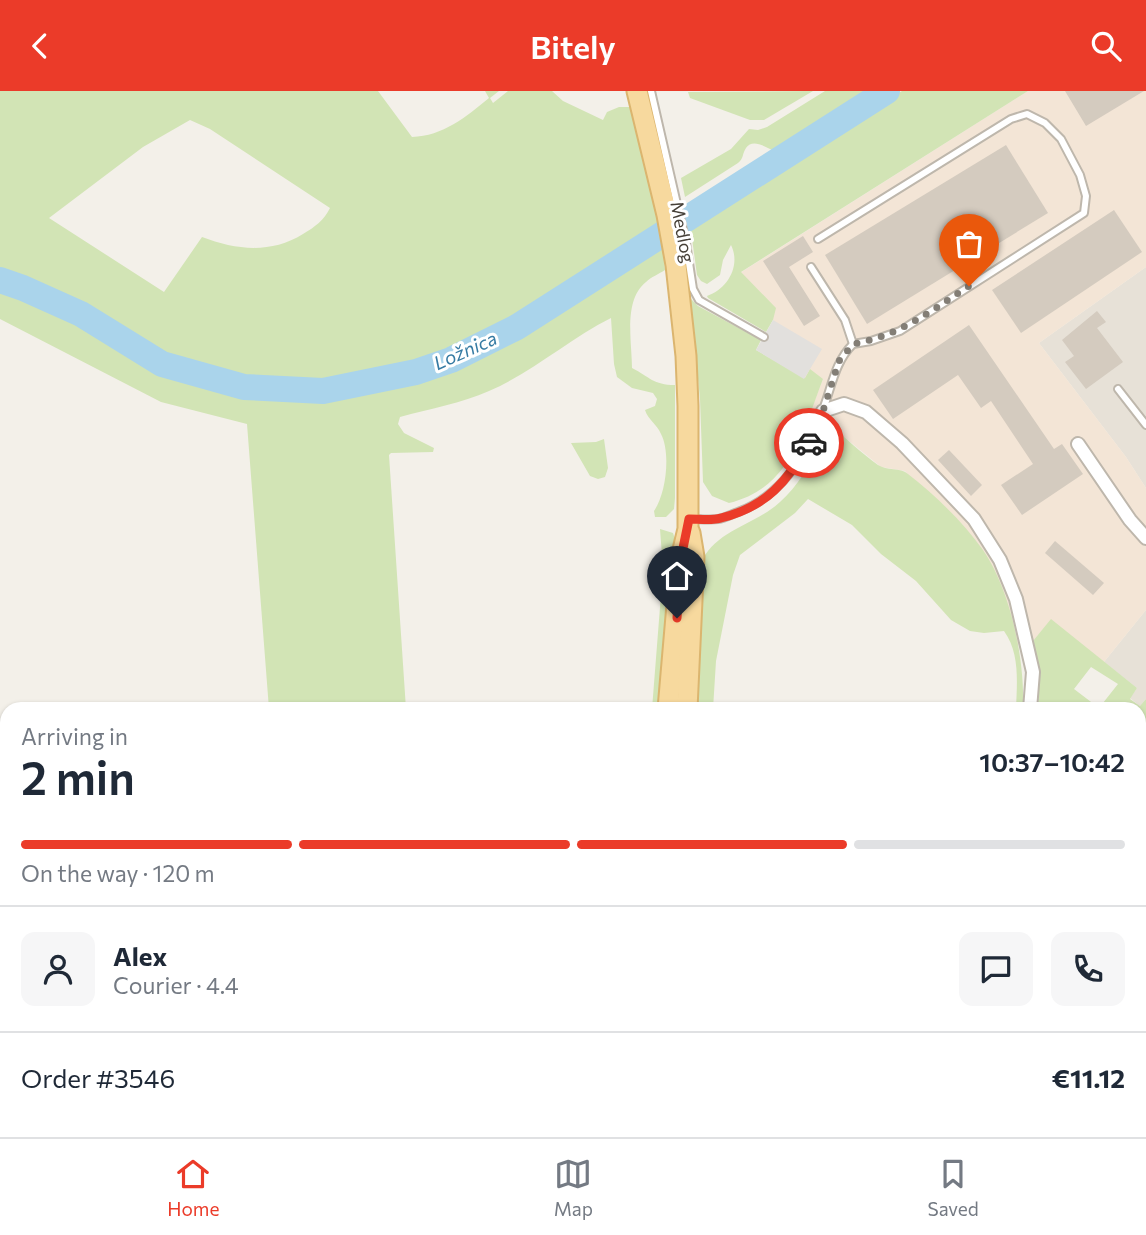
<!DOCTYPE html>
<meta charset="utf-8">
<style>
:root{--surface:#fff;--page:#f6f6f7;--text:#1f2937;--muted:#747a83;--line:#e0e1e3;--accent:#eb3b29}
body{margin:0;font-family:Commissioner,sans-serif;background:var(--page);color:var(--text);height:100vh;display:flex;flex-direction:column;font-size:26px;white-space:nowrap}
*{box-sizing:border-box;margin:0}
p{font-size:23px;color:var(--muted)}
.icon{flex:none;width:38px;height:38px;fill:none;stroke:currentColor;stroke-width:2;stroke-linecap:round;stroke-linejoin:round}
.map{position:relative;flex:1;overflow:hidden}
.details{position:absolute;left:0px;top:611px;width:1146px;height:436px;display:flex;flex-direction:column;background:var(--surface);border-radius:21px 21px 0 0;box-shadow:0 2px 5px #0004}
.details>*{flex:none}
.pin{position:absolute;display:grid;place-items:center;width:60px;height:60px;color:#fff;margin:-72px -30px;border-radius:50% 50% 50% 0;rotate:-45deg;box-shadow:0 0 7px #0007}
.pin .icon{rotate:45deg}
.courier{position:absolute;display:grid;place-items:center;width:70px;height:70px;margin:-35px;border:5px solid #eb3b29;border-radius:50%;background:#fff;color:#222;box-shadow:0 2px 9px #0007}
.summary em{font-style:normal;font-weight:600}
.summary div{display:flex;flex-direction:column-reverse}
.summary{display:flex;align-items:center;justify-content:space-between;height:119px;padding:0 21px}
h1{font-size:46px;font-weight:600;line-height:52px}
.bar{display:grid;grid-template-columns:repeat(4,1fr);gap:10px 7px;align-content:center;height:84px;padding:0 21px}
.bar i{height:9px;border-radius:5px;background:var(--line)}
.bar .on{background:var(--accent)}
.bar p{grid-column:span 4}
.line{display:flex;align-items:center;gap:18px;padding:0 21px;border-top:2px solid var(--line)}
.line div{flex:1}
.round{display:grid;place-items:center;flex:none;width:74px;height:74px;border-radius:14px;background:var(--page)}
header{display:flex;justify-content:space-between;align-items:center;height:91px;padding:0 21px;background:var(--accent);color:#fff;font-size:32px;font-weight:600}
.tabs{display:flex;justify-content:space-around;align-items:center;height:98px;border-top:2px solid var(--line);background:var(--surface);font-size:19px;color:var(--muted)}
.tabs a{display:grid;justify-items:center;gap:4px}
.tabs .on{color:var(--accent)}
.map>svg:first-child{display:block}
</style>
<header><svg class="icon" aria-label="back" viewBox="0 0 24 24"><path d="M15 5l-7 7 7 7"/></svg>Bitely<svg class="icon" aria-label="search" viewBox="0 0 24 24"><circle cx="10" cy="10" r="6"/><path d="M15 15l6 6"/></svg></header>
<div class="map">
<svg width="1146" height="1046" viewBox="0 0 1146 1046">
<rect width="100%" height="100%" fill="#f3f0e9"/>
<g fill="#e7e1d7">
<path d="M1146 176V397L1126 366 1039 252Z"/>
<path d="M1146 519V608L1140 615 1130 607 1137 597 1104 571Z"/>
</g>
<path fill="#f3e5d6" d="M1028 0H1146V176L1039 252 1126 366 1146 397V519L1104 571 1051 529 1033 550 1017 554 1003 502 905 380 881 376 811 319 823 288H804L773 229 740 182Z"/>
<g fill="#d2e4b5" fill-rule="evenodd">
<path d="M0 0H378L412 46C443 45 466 26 489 7L485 0H499L490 7 493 12 508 0H552L563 10 603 29 607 21 619 16H631L661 138 513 233 476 253 432 271 376 286 325 290 283 289 239 283 170 265 71 209 15 182 0 177ZM190 29 210 38 330 117C324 129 315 136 303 143 271 163 236 159 202 146L164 201 49 127 143 56Z"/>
<path d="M813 0 764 29H750L690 7 688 1Z"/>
<path d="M825 0H875L778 62C769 58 753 46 746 57 742 63 744 67 738 72L685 106 681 87 731 58 749 38 758 39 767 36Z"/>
<path d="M902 0H1028L741 181 776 217 773 229 766 241 708 207 707 205C728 198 741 174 731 154L723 169 720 184 707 193 701 190 697 184 690 133Z"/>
<path d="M663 154 665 179C659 183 651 186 646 191 623 209 632 251 632 277 650 286 653 294 675 294V407L674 418 666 426H655L654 420C666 403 671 362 661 343 657 333 648 329 645 319L655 315 657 308 653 302 632 297 617 286 614 273 611 227C569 248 533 281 489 300 462 312 429 318 400 326L398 333 404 342 434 357 433 361 391 362 389 364 406 618H269L247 333 161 311 0 228V193C19 201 41 208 59 218 92 237 124 263 160 277 261 316 383 313 481 265 544 234 603 192 663 154Z"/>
<path d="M690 207 698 215 761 249 756 259 805 287 810 278 823 288C803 340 791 397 729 412L712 405 703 391 700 308Z"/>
<path d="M829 333C845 346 861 362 878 374 887 380 900 376 908 383 935 404 963 431 983 459 1011 500 1025 569 1023 618H1016C1017 591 1020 562 1004 540L984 542 970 540 951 529 916 490 881 463 852 434 808 408 795 422 740 464 733 484 716 570 713 618H693L700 474C714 439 754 435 780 411 797 396 811 373 820 352 823 344 823 339 829 333Z"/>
<path d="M604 348 608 377 605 386 598 388 590 385 571 352 596 351Z"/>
<path d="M660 438 673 442 675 448 664 618H652L663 478Z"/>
<path d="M1051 528 1137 597 1130 608 1140 615 1146 608V805L1139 813V618H1038L1039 587 1033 550ZM1091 576 1118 593 1099 617 1074 598Z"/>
<path d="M0 994 7 995V1040H405L404 1046H0Z"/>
<path d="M701 1040H1034L1011 1046H697Z"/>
</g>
<path fill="#e2e0dd" d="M773 229 822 258 804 288 756 259Z"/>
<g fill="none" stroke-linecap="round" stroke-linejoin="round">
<path stroke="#aad4eb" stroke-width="26" d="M0 189 23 197 81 223 162 273 244 296 323 300 416 281 451 269 517 236 887 0"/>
</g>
<g fill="#d4cbbf">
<path d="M1065 0H1144L1086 35Z"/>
<path d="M1006 54 1048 122 867 233 825 164Z"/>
<path d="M1114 119 1142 161 1021 242 992 199Z"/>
<path d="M803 145 813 161 789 176 820 225 804 235 763 170Z"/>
<path d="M1097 220 1106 231 1097 237 1123 271 1086 298 1065 271 1074 265 1062 249Z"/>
<path d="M969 234 1054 358 1062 353 1083 383 1022 424 1001 394 1033 373 991 310 981 317 958 284 893 328 873 299Z"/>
<path d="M949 359 982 394 971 405 938 369Z"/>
<path d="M1055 450 1104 492 1093 504 1045 462Z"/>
</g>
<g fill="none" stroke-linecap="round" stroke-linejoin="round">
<defs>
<g id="service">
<path d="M651 0 686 152 693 198 699 209 764 246"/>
<path d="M811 176 845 229 853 253"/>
<path d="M1118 298 1146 334"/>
<path d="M691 428C700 428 709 429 718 428 725 427 732 423 738 421 783 404 806 364 822 321 832 296 834 272 853 253L871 250 900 240 1084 122 1086 105 1080 84 1061 48 1045 32 1027 23 1011 28 818 148"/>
</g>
<g id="minor">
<path d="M823 320 844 313 866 321 902 352 974 428 1000 469 1016 508 1033 581 1030 618"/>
<path d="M1078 353 1130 429 1146 447"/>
<path d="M1139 824 1146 816"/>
</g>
<g id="tertiary">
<path d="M635 1040 639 1046"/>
<path d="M649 1040V1046"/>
<path d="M666 1040V1046"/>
<path d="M1123 1046 1146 1039"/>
</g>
<path id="secondary" d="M0 984H7"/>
<g id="primary">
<path d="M637 0 667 124 676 174 686 265 688 315V438L681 467 668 618"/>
<path d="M687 618 694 466 690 442"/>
<path d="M1139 950H1146"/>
<path d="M1139 968 1146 967"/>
</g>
</defs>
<use href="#service" stroke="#beb7ac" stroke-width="10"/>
<use href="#minor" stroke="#beb7ac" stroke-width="16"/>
<use href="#tertiary" stroke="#beb7ac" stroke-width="18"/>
<use href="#secondary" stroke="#d0bf9c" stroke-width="19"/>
<use href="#primary" stroke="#dbb56f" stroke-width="23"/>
<use href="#service" stroke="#fff" stroke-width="6"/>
<use href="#minor" stroke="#fff" stroke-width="12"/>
<use href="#tertiary" stroke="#fff" stroke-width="14"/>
<use href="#secondary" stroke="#fbedcb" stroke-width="16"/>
<use href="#primary" stroke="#f7d99e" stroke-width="19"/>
<g stroke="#979797" stroke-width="4.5" stroke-dasharray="9 9" stroke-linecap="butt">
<path d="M1139 1013 1146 1011"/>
<path d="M1022 1046 1046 1040"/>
</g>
</g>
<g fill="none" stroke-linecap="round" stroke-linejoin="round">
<path stroke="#837e76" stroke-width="7" stroke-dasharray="0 12.6" d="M809 352 823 320 839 270 853 253C899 245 931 220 969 195"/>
<path stroke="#eb3b29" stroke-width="9" d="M677 527 681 467 689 428C699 428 712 430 721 427 766 416 788 390 809 352"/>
</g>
<g text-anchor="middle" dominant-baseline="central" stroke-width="6" stroke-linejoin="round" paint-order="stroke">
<g font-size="18" fill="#464038" stroke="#fff">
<text transform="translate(683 141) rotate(79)">Medlog</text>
</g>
<g font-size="19" font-style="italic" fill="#367ba3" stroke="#fff">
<text transform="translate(465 259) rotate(-24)">Ložnica</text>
</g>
</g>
</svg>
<div class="pin" style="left:969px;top:195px;background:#ea580c"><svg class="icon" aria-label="bag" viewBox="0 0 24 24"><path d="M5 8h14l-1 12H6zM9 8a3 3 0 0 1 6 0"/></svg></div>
<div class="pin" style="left:677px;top:527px;background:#1f2937"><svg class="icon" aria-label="home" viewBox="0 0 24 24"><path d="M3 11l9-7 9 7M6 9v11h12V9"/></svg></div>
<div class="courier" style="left:809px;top:352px"><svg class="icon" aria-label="car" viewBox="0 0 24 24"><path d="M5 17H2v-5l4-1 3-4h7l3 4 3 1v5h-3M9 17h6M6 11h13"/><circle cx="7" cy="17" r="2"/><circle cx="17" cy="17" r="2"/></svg></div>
<section class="details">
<div class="summary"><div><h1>2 min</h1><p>Arriving in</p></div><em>10:37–10:42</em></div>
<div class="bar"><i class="on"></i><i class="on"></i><i class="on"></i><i></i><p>On the way · 120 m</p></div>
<div class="line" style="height:126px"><a class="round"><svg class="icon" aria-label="person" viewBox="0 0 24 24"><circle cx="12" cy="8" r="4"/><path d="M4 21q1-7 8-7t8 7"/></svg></a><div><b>Alex</b><p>Courier · 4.4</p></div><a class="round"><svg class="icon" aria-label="chat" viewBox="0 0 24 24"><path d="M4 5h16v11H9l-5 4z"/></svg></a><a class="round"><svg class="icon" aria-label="phone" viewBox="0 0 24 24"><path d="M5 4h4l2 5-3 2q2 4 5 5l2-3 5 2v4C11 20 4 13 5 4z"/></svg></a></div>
<div class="line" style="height:91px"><div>Order #3546</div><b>€11.12</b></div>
</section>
</div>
<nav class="tabs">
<a class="on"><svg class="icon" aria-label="home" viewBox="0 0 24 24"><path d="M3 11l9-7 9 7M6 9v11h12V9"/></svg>Home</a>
<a><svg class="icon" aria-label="map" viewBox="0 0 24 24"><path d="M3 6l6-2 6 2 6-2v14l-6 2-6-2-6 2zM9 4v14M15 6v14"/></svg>Map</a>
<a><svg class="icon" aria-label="saved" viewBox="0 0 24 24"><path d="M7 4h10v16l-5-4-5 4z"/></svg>Saved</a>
</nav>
